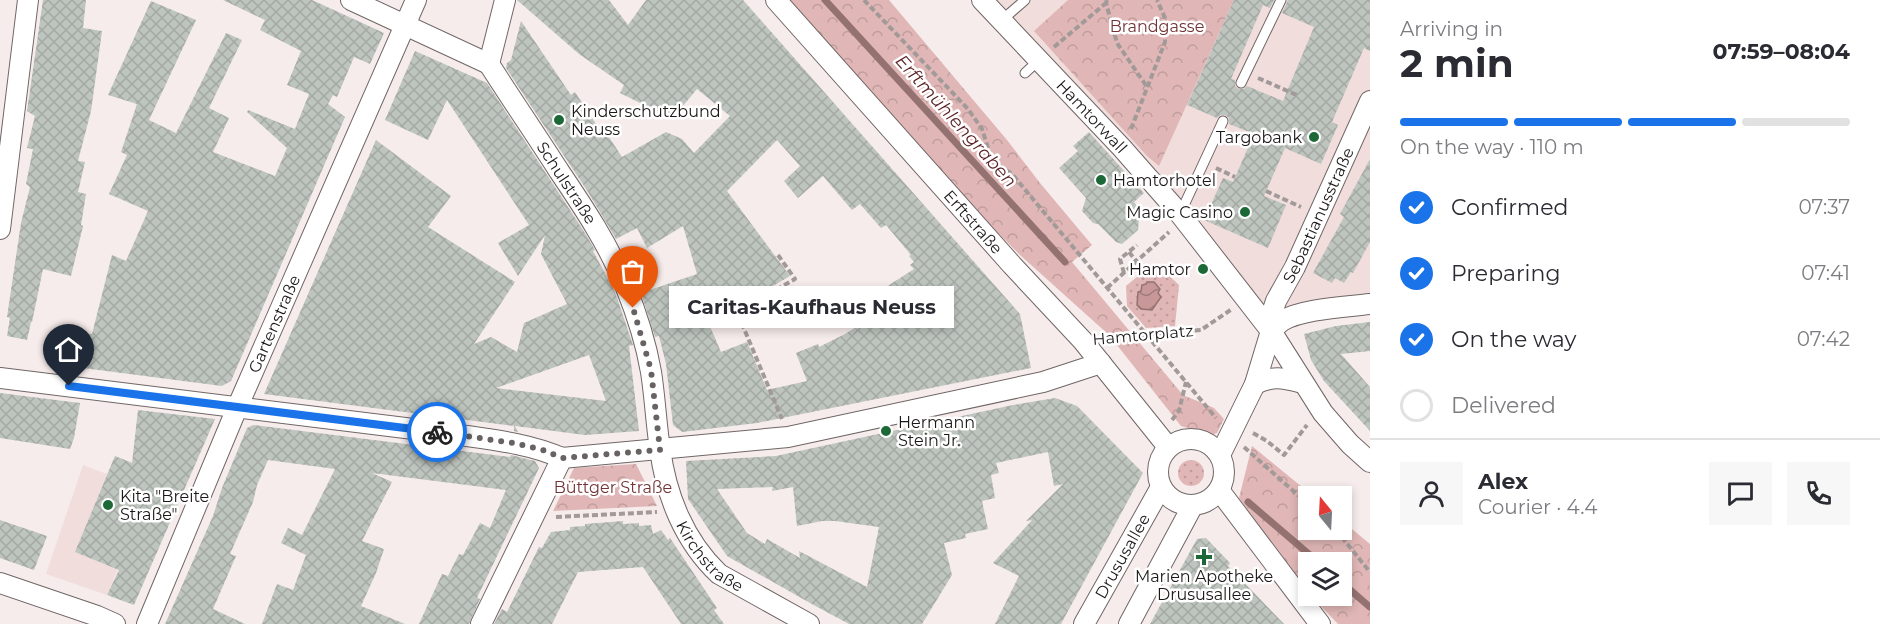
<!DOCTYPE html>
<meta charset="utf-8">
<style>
:root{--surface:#fff;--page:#f7f7f7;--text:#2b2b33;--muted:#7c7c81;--line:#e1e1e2;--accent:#1a73e8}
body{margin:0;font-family:Montserrat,sans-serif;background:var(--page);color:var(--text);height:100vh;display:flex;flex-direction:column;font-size:22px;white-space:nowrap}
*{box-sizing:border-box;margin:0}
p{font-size:20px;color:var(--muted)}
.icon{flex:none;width:33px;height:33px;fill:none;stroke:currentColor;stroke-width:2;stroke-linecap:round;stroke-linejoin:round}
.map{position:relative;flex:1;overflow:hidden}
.sheet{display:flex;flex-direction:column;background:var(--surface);width:510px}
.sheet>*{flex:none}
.needle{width:39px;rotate:342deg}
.buttons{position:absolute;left:1298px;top:486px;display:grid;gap:12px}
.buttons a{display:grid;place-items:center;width:54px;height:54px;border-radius:0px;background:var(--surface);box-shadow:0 3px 9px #0003;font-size:30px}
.pin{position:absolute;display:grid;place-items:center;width:51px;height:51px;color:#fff;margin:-62px -26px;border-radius:50% 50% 50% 0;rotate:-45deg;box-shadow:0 0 6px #0007}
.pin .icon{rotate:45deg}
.courier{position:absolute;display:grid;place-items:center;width:60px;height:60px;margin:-30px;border:4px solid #1a73e8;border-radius:50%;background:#fff;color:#222;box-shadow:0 2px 8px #0007}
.bubble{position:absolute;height:42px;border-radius:0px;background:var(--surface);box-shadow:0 3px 9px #0003;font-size:20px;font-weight:700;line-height:42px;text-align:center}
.headline em{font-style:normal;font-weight:700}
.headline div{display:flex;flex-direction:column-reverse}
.headline{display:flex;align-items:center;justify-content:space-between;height:102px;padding:0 30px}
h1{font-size:39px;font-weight:700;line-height:45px}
.bar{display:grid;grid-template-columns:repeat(4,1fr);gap:9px 6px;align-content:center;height:72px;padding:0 30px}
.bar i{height:8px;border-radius:4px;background:var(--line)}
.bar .selected{background:var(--accent)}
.bar p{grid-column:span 4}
.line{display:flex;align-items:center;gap:15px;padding:0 30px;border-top:2px solid var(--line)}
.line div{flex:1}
.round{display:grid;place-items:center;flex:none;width:63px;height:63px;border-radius:0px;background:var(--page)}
ol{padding:0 30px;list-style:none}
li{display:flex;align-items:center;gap:18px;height:66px}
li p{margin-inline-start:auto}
li .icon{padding:6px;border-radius:50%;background:var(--accent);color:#fff;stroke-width:4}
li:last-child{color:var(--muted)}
li i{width:33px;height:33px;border:3px solid var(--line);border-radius:50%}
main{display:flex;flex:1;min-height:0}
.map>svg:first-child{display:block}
</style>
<main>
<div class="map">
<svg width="1370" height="624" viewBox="0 0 1370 624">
<defs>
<pattern id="grass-dots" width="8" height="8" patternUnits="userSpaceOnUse" patternTransform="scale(1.5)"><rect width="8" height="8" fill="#e0b7b6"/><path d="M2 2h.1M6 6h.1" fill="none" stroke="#c09d9c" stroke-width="1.8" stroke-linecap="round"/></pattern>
<pattern id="forest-crowns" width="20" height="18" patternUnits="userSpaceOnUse" patternTransform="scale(1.5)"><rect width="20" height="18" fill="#e0b7b6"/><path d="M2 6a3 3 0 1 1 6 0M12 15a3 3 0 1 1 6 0" fill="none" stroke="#c09d9c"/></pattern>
<pattern id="water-waves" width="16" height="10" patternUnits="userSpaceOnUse" patternTransform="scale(1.5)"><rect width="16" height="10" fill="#c79897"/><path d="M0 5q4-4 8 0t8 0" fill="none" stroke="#a17b7a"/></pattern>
<pattern id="building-cross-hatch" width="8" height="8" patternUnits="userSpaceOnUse" patternTransform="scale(1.5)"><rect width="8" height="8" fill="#bec5bf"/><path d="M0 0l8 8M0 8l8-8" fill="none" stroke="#a3a8a3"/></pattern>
</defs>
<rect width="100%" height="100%" fill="#f6eceb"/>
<g fill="#f1dddc">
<path d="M985 0H1370V306L1307 315 1274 332Z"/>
<path d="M115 456 159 473 107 595 46 574 83 465 107 474Z"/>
</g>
<g fill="url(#grass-dots)">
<path d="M1161 268 1179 285 1175 326 1146 328 1127 306 1126 286 1143 272Z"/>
<circle cx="1191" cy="473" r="13"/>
</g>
<g fill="url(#forest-crowns)">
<path d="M790 0H889L1007 140 1040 183 1092 245 1072 262 1183 395 1214 408 1224 419 1217 433 1211 435 1181 426 1109 335 1020 255 972 207Z"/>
<path d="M1068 0H1234L1159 166 1147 156 1034 31Z"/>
<path d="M1252 446 1313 496H1308V530H1341V520L1370 544V624H1338L1311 596H1341V562H1308V592L1239 498Z"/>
<path d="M636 464 657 506 553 511 574 468Z"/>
</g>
<path fill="url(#water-waves)" stroke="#947271" stroke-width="1.5" d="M1147 282H1154L1160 289 1158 293 1161 297 1152 310 1141 309 1137 305 1138 292 1141 291 1142 285 1146 284Z"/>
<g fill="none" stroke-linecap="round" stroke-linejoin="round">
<g stroke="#947271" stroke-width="7">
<path d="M825 0 1065 262"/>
<path d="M1248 502 1318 562"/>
<path d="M1341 582 1370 607"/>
</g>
</g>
<g fill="url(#building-cross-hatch)" fill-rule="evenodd">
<path d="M43 0H86L83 28 102 31 91 111 78 161 85 162 78 192 86 194 81 225 83 226 71 276 43 269 32 322H31L27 340 7 336 10 318 7 317 21 223 30 187 26 184 33 149 27 148 35 116 27 111Z"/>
<path d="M223 0H312L384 33 370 64 354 57 337 97 333 95 328 104 345 117 231 381 222 386 60 365 68 331 92 334 112 255 126 261 148 211 109 194 127 155 121 152 137 104 108 95 151 1 196 20 149 120 176 133 226 33 242 40 209 108 229 118 213 152 275 176 287 148 247 112 248 110 295 129 309 94 287 85 301 51 260 30 265 20Z"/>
<path d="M517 0H609L628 25 646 0H743L1020 314 1031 368 757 423 682 432 673 425 666 364 659 336 655 337 641 293 697 274 683 226 647 248 637 228 616 239 588 192 506 68 507 63 511 60 521 21 571 95 575 92 602 133 605 131 622 157 666 132 682 139 694 153 730 116 697 89 672 119 620 93 624 85 579 54ZM777 140 800 166 784 181 798 198 823 176 852 210 860 204 881 228 886 225 911 255 909 256 914 262 910 265 914 269 880 291 889 306 857 329 856 327 845 334 819 347 818 344 796 353 807 381 767 390 747 342 721 352 709 324 790 276 727 191Z"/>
<path d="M1234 0H1274L1270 8 1263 5 1231 79 1235 80V86L1239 89H1244L1247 86 1283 101 1314 27 1282 13 1288 0H1370V51L1364 48 1332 122 1338 125 1321 164 1285 148 1264 196 1286 205 1268 248 1204 220 1223 178 1233 182 1254 134 1229 124V118L1225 115H1220L1217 118 1187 105Z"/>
<path d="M415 51 487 83 585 233 595 250 593 251 615 292 632 342 633 345 629 346 639 431 585 435 515 426 518 432 514 431V426L264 394 376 140 451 196 428 227 515 282 474 344 491 337 517 352 524 323 567 304 541 254 545 235 518 276 498 243 529 225 447 100 428 140 385 120ZM589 355 606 401 496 388Z"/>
<path d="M1089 132 1144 193 1134 202 1140 210 1138 230 1122 244 1116 242 1098 224 1093 223 1082 211 1086 198 1059 168 1078 151 1073 146Z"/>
<path d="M1370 159V242L1353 273 1351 272 1344 283 1335 278 1332 283 1313 273 1344 217 1340 214Z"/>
<path d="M1370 322V351L1341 354 1370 387V431L1324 381 1311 360 1304 334 1336 326Z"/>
<path d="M0 393 80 403 74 438 70 449 0 438Z"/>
<path d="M1055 398 1077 406 1143 473 1061 624H995L1019 576 993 563 1032 520 1026 521 1063 484 1054 486 1048 452 996 463 999 473 991 475 995 498 982 501 988 529 965 534 966 538 944 543 952 575 922 624H849L810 603 727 556 688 499 686 461 776 456 1013 405ZM773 487 772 491 793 487 797 526 822 521H835L879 527 867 587 799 551 800 558 767 539 765 544 747 533 717 489Z"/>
<path d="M138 410 215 419 134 605 107 595 119 570 75 552 115 456 132 463Z"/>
<path d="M253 425 510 457 511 455 535 461 539 468 477 598 480 599 469 624H419L442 574 448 576 459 554 463 555 480 523 490 528 506 490 372 473 392 482 362 541 384 549 376 573 361 606 405 624H262L277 584 293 590 306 555 281 543 288 528 302 535 335 469 268 460 257 485 253 502 230 554 236 556 213 609 245 624H165L213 516 222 488 247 428Z"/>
<path d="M0 520 47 536 34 570 0 558Z"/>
<path d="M623 521V524L639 523V526L651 525 653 534 661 530 668 540 670 538 717 608 714 610 724 624H681L643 567 578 572 552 624H494L502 609 507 612 539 547 542 548 551 532 570 530V527L585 526V524Z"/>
<path d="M1206 538 1230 563 1228 566 1284 624H1150L1197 539Z"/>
</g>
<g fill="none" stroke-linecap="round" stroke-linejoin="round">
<defs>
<g id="service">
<path d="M1001 21 1025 0"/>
<path d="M1025 73 1039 60"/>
<path d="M1241 83 1281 0"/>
<path d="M1180 214 1223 121"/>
</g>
<g id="minor">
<path d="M351 0 489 64"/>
<path id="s1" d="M776 0 1012 265 1083 341 1168 447"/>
<path id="s2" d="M982 0 1122 148 1180 214 1271 331 1323 413 1350 444 1370 462"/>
<path id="s3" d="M489 64C512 100 536 135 559 171 584 208 608 244 625 285 636 312 646 343 651 372 655 397 656 423 660 449 666 495 684 541 719 574L809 624"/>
<path d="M489 64 505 0"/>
<path d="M0 229 28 0"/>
<path d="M1271 331C1274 328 1278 324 1282 321 1301 309 1346 307 1370 304"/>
<path d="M0 378 446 433C485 439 526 442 562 458L788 437 1043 382 1101 363"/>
<path d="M1255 384C1274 375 1283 378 1303 383"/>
<circle cx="1191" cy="472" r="33"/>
<path id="s4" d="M1220 455 1255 384 1271 331 1272 313 1276 301 1295 267 1370 101"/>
<path d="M1219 490 1320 624"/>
<path d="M0 583 97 616 115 624"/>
<path id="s5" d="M147 624 237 408 416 0"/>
<path d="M481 624 562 458"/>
<path id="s6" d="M1084 624 1161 487"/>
<path d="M1129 624 1193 505"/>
</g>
</defs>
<use href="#service" stroke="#706666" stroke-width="11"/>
<use href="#minor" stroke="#706666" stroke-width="22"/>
<g stroke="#a29a99" stroke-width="4" stroke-dasharray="6 3" stroke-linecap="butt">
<path d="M864 0 968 109 982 129 991 157 995 163 1012 174 1216 418"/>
<path d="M1107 0 1106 3 1117 43 1147 87"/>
<path d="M1054 47 1106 3"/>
<path d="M1258 78 1299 96"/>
<path d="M1131 129 1165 42V18L1157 0"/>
<path d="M1216 168 1235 177"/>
<path d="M1266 191 1301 207"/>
<path d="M1129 252 1137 262"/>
<path d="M778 255 795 279 737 312 782 419"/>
<path d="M1124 273 1120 259 1137 245"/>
<path d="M1107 288 1169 232"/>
<path d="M1105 338 1201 330 1232 309"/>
<path d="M1172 420 1179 411 1186 382"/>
<path d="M1253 433 1267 441 1284 455 1307 425"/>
<path d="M1244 447 1308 504"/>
<path d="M556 517 657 512"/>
<path d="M1336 530 1370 572"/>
</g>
<use href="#service" stroke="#fff" stroke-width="9"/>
<use href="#minor" stroke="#fff" stroke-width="20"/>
</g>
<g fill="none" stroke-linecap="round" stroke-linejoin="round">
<path stroke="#686262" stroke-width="6" stroke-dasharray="0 10.8" d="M437 432 514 443 543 450 562 458 660 450 651 370 633 308"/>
<path stroke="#1a73e8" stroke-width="8" d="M69 386 437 432"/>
</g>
<g fill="#1c6937" stroke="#fff" stroke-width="2">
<circle cx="559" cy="120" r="6"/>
<circle cx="1314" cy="137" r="6"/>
<circle cx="1101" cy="180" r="6"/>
<circle cx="1245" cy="212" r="6"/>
<circle cx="1203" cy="269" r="6"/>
<circle cx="886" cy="431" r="6"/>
<circle cx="108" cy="505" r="6"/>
<path d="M1201 548h6v6h6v6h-6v6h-6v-6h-6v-6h6z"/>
</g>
<g text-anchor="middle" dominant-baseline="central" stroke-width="5" stroke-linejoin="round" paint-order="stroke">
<g font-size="16" fill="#723436" stroke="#fff">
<text x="1157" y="26">Brandgasse</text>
<text x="613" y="487">Büttger Straße</text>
</g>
<g font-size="16" fill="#1c1818" stroke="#fff" text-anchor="start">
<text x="571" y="111">Kinderschutzbund<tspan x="571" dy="18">Neuss</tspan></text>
<text x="1302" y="137" text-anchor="end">Targobank</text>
<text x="1113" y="180">Hamtorhotel</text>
<text x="1233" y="212" text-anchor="end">Magic Casino</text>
<text x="1191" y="269" text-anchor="end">Hamtor</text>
<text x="898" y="422">Hermann<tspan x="898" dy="18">Stein Jr.</tspan></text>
<text x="120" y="496">Kita "Breite<tspan x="120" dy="18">Straße"</tspan></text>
<text x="1204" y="576" text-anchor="middle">Marien Apotheke<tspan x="1204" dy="18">Drususallee</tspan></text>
</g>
<g font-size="16" fill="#1c1818" stroke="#fff">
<text stroke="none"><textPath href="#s2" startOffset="160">Hamtorwall</textPath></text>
<text stroke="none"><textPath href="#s3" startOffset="142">Schulstraße</textPath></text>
<text stroke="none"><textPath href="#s4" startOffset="261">Sebastianusstraße</textPath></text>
<text stroke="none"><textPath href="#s1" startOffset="297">Erftstraße</textPath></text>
<text stroke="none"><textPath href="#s5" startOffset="326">Gartenstraße</textPath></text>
<text transform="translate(1143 335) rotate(-5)">Hamtorplatz</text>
<text stroke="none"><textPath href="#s3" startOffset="550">Kirchstraße</textPath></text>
<text stroke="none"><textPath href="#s6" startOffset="78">Drususallee</textPath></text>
</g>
<g font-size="18" font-style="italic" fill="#5d2225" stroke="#fff">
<text transform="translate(956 121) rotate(48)">Erftmühlengraben</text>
</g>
</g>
</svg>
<div class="buttons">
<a><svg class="needle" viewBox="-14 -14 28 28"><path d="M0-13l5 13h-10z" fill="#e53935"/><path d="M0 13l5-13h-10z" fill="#7c7c81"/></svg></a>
<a><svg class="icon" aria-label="layers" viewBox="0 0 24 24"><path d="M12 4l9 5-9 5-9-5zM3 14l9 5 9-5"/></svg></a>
</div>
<div class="pin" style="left:633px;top:308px;background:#ea580c"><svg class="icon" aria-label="bag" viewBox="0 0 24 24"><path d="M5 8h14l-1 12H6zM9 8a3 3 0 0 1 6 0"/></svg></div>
<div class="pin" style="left:69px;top:386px;background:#1f2937"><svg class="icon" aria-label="home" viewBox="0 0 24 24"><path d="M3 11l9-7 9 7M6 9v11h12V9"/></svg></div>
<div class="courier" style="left:437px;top:432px"><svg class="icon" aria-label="bike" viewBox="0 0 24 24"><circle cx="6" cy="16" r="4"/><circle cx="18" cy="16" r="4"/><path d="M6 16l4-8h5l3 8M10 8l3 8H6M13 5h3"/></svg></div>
<div class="bubble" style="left:669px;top:286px;width:285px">Caritas-Kaufhaus Neuss</div>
</div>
<section class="sheet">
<div class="headline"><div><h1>2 min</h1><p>Arriving in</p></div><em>07:59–08:04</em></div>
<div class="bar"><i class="selected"></i><i class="selected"></i><i class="selected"></i><i></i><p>On the way · 110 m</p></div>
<ol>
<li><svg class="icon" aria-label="check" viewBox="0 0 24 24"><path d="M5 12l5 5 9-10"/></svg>Confirmed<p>07:37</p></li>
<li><svg class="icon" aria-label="check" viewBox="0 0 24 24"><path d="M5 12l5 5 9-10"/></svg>Preparing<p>07:41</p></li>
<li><svg class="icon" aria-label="check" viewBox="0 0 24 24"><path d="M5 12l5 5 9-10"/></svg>On the way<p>07:42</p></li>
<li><i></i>Delivered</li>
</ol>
<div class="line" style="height:108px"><a class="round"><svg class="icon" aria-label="person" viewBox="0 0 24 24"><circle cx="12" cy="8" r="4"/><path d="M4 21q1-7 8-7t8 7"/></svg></a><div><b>Alex</b><p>Courier · 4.4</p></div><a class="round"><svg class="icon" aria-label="chat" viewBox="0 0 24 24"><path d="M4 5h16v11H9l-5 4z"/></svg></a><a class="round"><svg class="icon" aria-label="phone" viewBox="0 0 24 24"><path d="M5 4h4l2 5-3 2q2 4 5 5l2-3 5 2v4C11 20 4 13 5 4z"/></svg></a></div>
</section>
</main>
